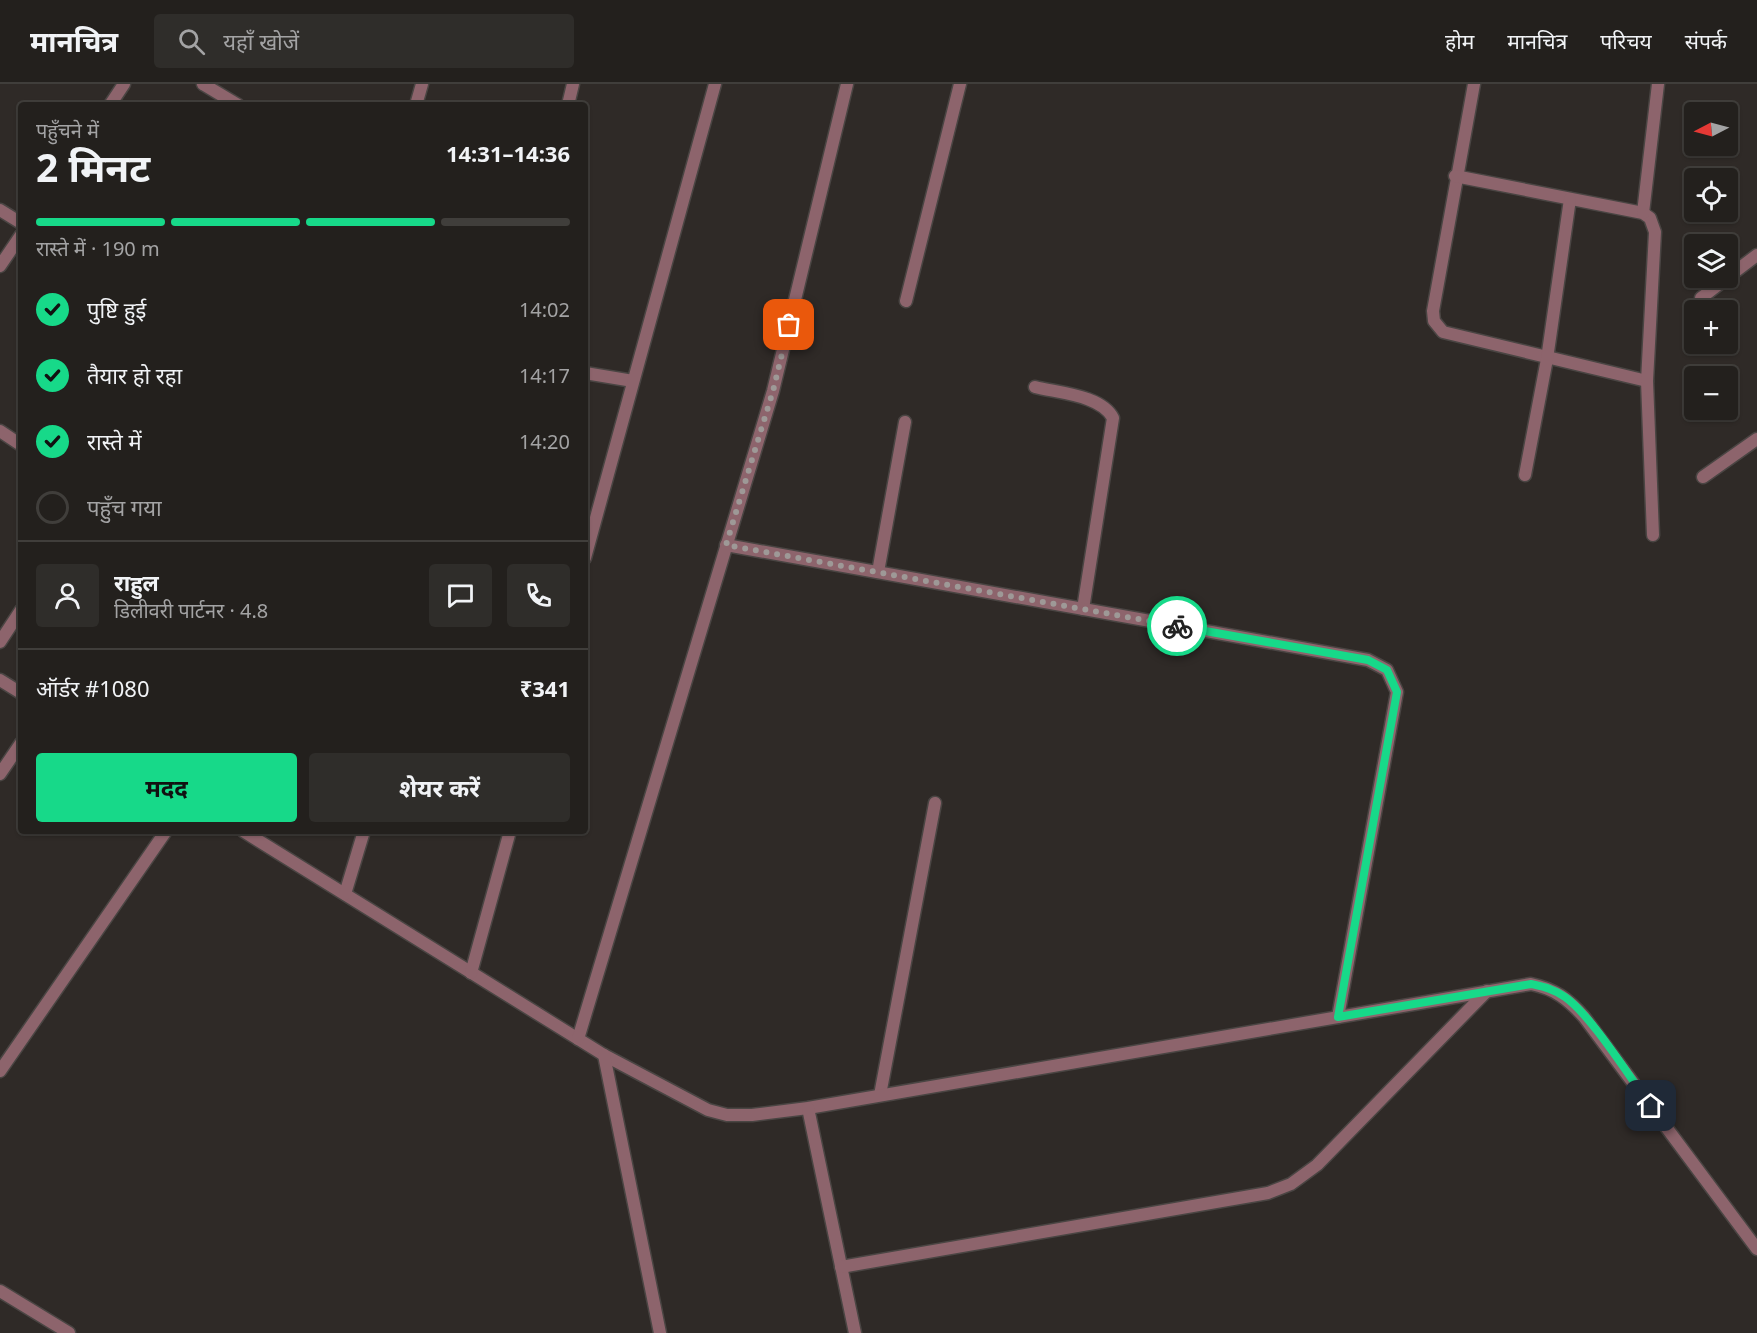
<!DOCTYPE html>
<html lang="hi">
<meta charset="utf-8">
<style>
:root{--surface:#23201d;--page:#2f2d2a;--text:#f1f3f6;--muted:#a3a3a4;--line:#403e3b;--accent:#17d989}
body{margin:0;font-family:"Noto Sans","Noto Sans Devanagari",sans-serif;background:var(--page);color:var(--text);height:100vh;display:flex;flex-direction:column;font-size:22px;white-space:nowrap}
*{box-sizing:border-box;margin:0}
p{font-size:20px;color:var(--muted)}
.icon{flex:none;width:33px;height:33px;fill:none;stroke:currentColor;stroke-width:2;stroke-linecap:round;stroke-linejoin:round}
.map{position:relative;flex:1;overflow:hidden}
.sheet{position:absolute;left:18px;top:18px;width:570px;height:732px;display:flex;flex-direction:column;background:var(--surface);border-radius:6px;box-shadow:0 2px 4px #0004,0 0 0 2px var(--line)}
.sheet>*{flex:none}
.needle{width:39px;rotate:264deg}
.fabs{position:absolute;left:1684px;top:18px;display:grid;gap:12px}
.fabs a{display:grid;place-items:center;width:54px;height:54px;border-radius:6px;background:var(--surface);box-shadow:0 2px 4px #0004,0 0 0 2px var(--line);font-size:30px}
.pin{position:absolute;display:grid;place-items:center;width:51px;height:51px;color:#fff;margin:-26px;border-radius:12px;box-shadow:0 3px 9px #0006}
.courier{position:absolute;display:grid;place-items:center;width:60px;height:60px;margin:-30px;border:4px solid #17d989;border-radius:50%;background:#fff;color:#222;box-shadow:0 2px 8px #0007}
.overview em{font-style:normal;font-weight:700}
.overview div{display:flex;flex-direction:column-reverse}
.overview{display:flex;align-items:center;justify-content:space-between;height:102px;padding:0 18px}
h1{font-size:39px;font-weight:700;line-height:45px}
.bar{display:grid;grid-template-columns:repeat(4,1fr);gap:9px 6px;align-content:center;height:72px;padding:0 18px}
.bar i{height:8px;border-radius:4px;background:var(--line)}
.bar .selected{background:var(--accent)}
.bar p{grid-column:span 4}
.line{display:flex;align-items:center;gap:15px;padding:0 18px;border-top:2px solid var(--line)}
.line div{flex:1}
.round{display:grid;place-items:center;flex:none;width:63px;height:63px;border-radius:6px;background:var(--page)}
ol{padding:0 18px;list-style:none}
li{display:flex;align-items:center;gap:18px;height:66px}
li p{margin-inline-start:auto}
li .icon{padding:6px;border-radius:50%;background:var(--accent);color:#111;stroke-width:4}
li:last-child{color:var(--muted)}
li i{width:33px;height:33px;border:3px solid var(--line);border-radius:50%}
.primary-button{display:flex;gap:12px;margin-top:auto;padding:12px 18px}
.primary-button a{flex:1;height:69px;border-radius:6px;background:var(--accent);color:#111;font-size:24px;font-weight:700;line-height:69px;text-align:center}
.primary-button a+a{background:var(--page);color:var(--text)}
header{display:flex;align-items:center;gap:36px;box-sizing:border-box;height:84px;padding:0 30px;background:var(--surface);border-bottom:2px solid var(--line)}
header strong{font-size:28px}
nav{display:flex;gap:33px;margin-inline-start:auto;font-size:21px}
.search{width:420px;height:54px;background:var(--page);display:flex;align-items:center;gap:15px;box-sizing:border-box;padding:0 21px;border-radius:6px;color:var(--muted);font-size:22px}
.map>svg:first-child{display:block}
</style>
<header>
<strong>मानचित्र</strong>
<div class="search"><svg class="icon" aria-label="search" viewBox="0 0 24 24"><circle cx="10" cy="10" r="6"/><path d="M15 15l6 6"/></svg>यहाँ खोजें</div>
<nav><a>होम</a><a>मानचित्र</a><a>परिचय</a><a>संपर्क</a></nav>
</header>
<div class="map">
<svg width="1757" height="1249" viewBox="0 0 1757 1249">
<rect width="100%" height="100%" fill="#2f2a27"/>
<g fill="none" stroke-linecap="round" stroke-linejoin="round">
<defs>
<g id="service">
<path d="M1474 0 1433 227 1434 237 1443 248 1647 297"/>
<path d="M1455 92 1643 129 1650 134 1655 148 1647 297 1653 451"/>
<path d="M1728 193 1757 171"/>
<path d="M1701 214 1727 194"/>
<path d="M1035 303C1058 309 1101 311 1113 334L1083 525"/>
<path d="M1525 391 1547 275 1570 115"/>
<path d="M1703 393 1757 355"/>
<path d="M726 461 1368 576 1387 586 1397 608 1338 933"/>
<path d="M878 488 905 338"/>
<path d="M880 1011 935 719"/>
</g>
<g id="minor">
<path d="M203 0 238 21"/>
<path d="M110 21 124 0"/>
<path d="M416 21 422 0"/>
<path d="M568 21 573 0"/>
<path d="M0 126 21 139"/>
<path d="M1643 129 1658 0"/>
<path d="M0 182 21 151"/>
<path d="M906 217 960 0"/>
<path d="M585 289 633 297"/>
<path d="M0 347 21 361"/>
<path d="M585 474 715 0"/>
<path d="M0 558 21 526"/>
<path d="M0 596 21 609"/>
<path d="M0 690 21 659"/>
<path d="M243 747 604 971 708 1026 727 1031H752L808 1024 1531 900C1555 905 1568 915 1584 933L1757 1165"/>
<path d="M345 810 364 747"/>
<path d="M471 889 510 747"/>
<path d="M578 955 773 307 847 0"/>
<path d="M604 971 660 1249"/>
<path d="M0 987 166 747"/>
<path d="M808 1024 855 1249"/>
<path d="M841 1183 1268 1109 1291 1100 1317 1081 1487 907"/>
<path d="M0 1207 69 1249"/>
</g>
</defs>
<use href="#service" stroke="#4a4543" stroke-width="15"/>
<use href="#minor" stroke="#4a4543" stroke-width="15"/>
<use href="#service" stroke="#8d646c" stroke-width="12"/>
<use href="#minor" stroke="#8d646c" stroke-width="12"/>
</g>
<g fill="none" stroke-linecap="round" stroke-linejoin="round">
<path stroke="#9e9997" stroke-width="6" stroke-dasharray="0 10.8" d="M789 241 773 307 726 461 1177 542"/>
<path stroke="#17d989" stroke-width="8" d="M1177 542 1368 576 1387 586 1397 608 1338 933 1531 900C1544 903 1554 905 1565 913 1591 931 1630 994 1651 1022"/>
</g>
</svg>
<div class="fabs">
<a><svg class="needle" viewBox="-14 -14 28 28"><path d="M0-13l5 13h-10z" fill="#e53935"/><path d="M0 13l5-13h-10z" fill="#a3a3a4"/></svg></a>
<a><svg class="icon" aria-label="locate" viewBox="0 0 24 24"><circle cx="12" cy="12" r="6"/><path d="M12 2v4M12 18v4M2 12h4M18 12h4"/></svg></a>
<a><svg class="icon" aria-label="layers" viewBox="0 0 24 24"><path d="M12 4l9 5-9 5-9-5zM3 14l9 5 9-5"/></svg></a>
<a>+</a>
<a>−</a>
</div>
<div class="pin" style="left:789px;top:241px;background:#ea580c"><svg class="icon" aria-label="bag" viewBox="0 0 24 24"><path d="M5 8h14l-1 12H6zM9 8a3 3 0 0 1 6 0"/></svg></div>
<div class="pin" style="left:1651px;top:1022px;background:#1f2937"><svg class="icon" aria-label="home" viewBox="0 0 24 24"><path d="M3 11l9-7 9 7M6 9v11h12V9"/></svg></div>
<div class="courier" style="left:1177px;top:542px"><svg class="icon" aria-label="bike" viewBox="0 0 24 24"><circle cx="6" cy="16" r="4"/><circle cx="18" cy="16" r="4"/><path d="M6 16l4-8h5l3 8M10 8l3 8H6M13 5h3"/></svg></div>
<section class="sheet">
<div class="overview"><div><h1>2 मिनट</h1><p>पहुँचने में</p></div><em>14:31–14:36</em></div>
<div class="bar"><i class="selected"></i><i class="selected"></i><i class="selected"></i><i></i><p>रास्ते में · 190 m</p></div>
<ol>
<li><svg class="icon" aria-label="check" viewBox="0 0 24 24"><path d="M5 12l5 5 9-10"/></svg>पुष्टि हुई<p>14:02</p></li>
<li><svg class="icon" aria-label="check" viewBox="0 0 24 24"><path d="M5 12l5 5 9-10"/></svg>तैयार हो रहा<p>14:17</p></li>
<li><svg class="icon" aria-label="check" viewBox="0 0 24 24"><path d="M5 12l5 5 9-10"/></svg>रास्ते में<p>14:20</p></li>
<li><i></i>पहुँच गया</li>
</ol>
<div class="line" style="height:108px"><a class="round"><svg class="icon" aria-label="person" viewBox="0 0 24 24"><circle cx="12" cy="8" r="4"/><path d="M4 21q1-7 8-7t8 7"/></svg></a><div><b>राहुल</b><p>डिलीवरी पार्टनर · 4.8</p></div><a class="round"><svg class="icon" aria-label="chat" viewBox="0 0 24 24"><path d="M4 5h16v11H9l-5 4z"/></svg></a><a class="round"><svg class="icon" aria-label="phone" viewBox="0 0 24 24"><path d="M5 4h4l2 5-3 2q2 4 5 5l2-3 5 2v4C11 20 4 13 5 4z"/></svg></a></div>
<div class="line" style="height:78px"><div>ऑर्डर #1080</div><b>₹341</b></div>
<div class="primary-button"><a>मदद</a><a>शेयर करें</a></div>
</section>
</div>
